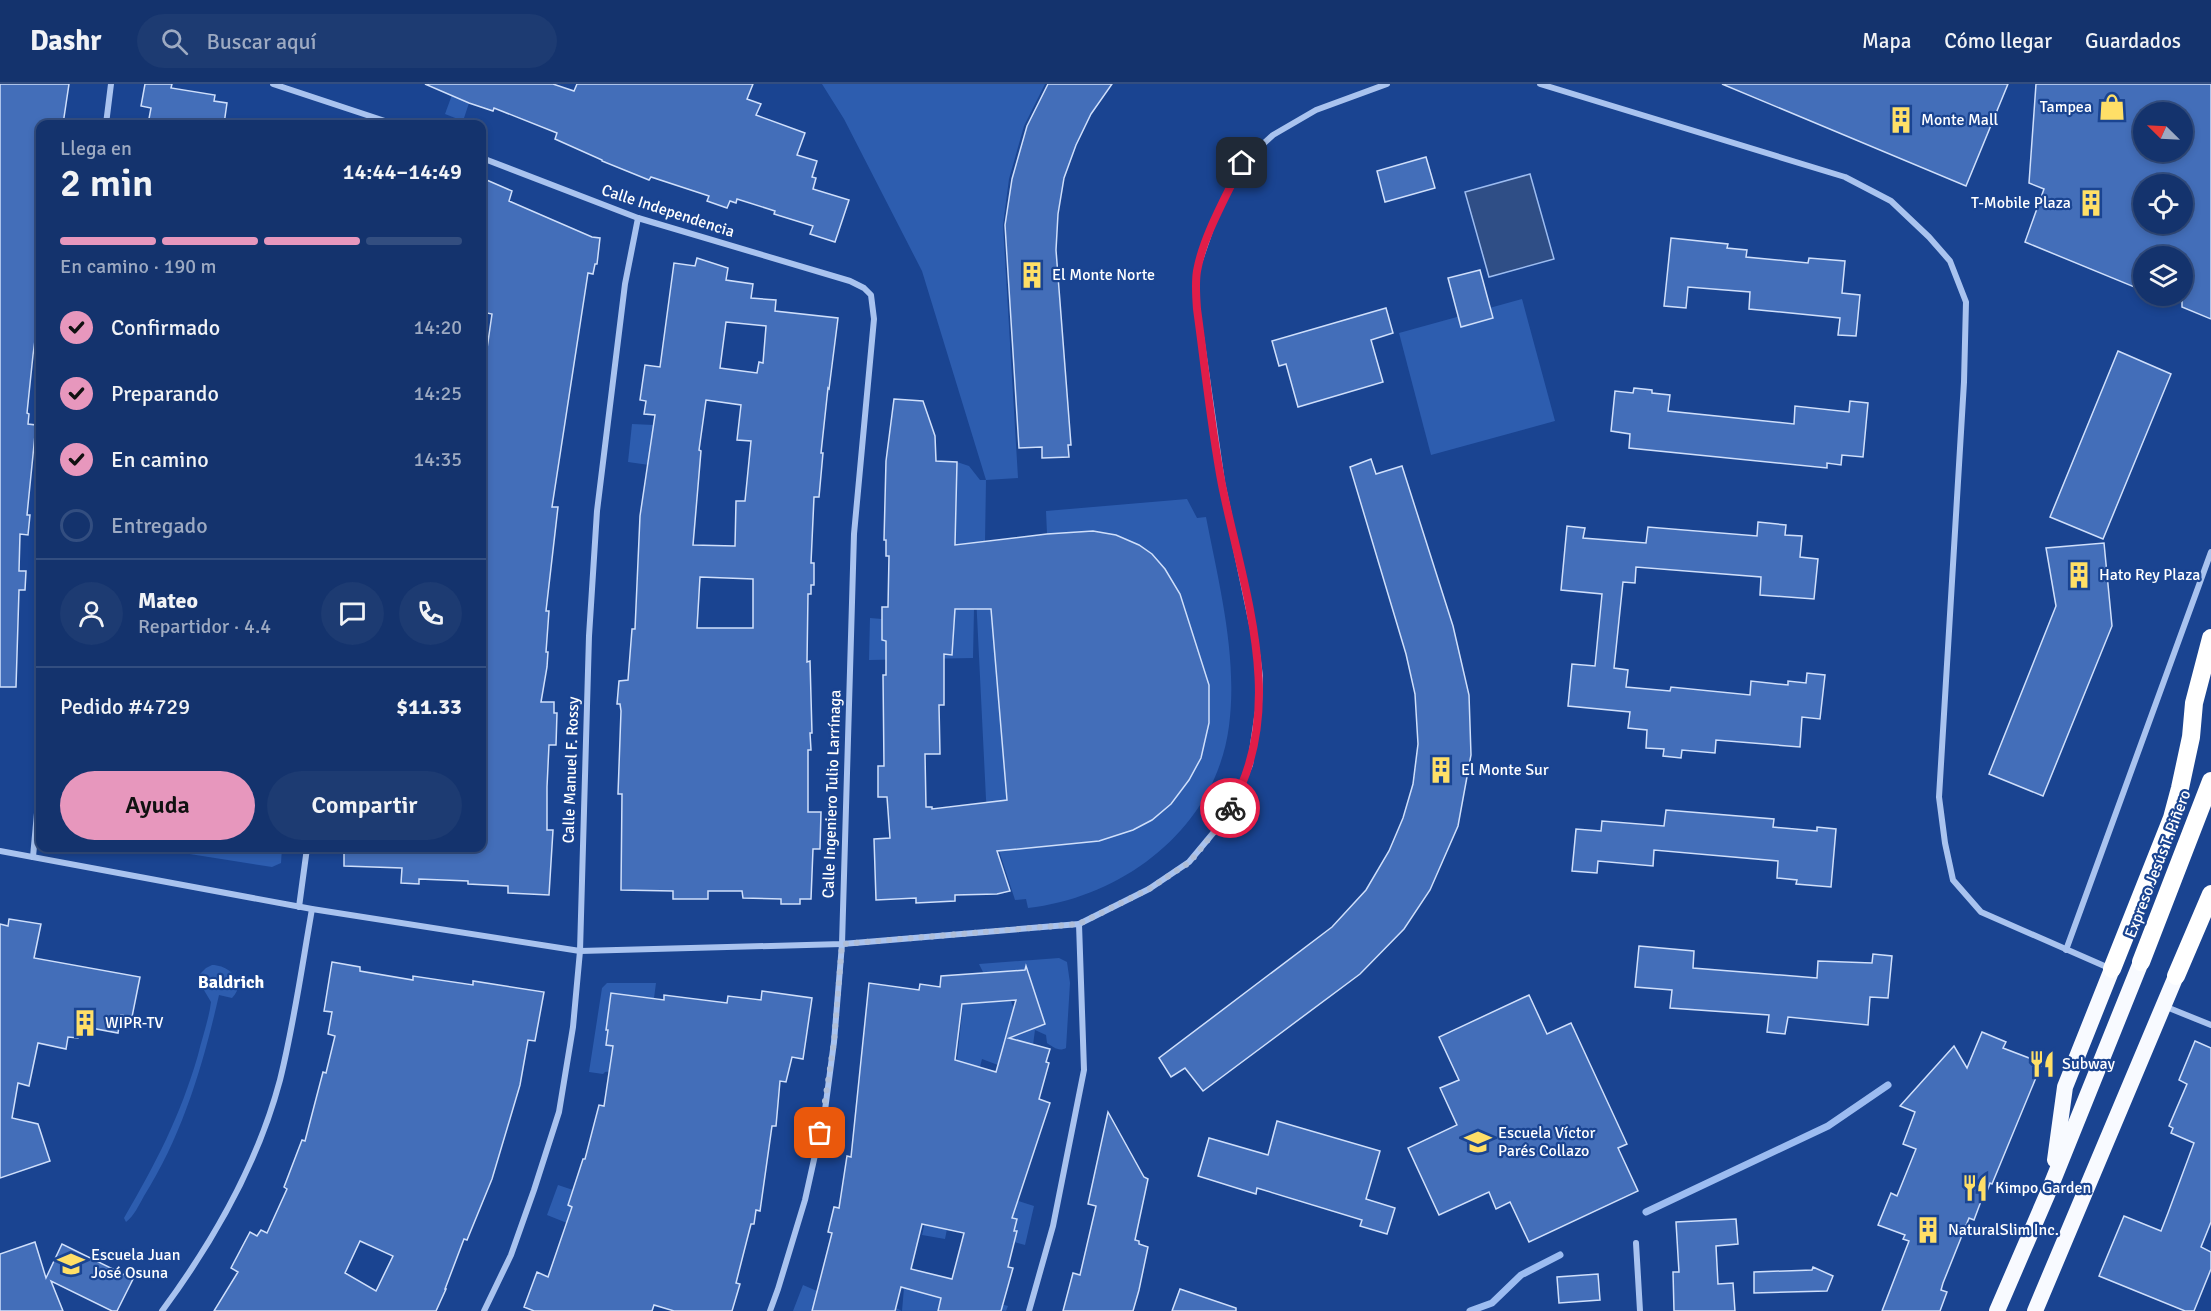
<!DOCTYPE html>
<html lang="es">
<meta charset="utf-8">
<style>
:root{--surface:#14336d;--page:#1d3b72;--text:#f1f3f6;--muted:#9daac2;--line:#334e80;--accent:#e797bd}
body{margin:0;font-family:Signika,sans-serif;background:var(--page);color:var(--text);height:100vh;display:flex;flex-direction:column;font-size:22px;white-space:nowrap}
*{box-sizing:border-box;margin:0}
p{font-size:20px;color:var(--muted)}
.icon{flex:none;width:33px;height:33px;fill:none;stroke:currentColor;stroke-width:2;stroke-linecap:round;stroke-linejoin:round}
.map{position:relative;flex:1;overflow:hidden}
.sheet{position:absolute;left:36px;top:36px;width:450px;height:732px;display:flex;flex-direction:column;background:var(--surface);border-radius:12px;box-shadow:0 3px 9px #0003,0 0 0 2px var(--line)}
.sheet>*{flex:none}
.needle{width:39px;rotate:294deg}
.buttons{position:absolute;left:2133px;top:18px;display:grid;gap:12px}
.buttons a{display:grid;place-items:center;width:60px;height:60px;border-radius:50%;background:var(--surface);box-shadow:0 3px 9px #0003,0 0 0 2px var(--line);font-size:30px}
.pin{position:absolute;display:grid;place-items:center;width:51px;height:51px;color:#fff;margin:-26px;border-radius:12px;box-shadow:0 3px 9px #0006}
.courier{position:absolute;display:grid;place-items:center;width:60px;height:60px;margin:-30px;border:4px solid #e11d48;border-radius:50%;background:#fff;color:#222;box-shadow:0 2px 8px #0007}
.overview em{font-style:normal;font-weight:600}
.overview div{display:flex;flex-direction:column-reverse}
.overview{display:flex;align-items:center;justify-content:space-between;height:102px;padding:0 24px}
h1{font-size:39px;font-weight:600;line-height:45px}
.bar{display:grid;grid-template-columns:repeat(4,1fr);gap:9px 6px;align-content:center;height:72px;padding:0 24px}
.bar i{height:8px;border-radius:4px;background:var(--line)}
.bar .on{background:var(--accent)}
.bar p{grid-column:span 4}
.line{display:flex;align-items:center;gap:15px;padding:0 24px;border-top:2px solid var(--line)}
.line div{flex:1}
.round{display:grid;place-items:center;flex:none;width:63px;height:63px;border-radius:32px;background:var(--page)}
ol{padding:0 24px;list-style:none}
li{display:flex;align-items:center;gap:18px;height:66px}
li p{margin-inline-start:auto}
li .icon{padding:6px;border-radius:50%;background:var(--accent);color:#111;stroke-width:4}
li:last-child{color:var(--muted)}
li i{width:33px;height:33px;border:3px solid var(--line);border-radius:50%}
.primary-button{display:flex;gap:12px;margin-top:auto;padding:12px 24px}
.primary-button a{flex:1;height:69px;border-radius:36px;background:var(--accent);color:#111;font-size:24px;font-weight:600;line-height:69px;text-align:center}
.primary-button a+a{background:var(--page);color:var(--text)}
header{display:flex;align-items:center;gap:36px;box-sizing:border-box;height:84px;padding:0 30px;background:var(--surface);border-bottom:2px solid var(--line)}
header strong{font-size:28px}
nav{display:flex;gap:33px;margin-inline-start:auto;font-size:21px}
.search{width:420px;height:54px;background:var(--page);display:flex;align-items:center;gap:15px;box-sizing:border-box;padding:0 21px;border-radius:33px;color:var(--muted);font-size:22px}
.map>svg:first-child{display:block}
</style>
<header>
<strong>Dashr</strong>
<div class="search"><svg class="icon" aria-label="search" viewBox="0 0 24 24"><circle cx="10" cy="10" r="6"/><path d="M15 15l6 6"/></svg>Buscar aquí</div>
<nav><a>Mapa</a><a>Cómo llegar</a><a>Guardados</a></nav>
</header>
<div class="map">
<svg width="2211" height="1227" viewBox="0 0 2211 1227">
<rect width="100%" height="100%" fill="#1a4491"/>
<g fill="#2d5daf">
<path d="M456 0 469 19 463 37 445 30Z"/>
<path d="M822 0H1045L1024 42 1009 95 1003 141 1018 394 986 396 985 458 1047 450 1046 427 1187 415 1197 434 1206 433C1219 500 1238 573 1229 642 1216 743 1125 813 1028 824L1026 815 1015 816 988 733 986 715 975 491 948 477 955 452 957 378 969 382 980 396H986L922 187 844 35Z"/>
<path d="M1522 215 1555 337 1431 371 1399 249Z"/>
<path d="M632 340 654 341 649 381 628 378Z"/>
<path d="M936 524 974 525 973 574 869 576 870 534 882 535V556L929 570 952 571 954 549 936 548Z"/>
<path d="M172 764H282L281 779 272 783 177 768Z"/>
<path d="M1059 874 1067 878 1070 899 1066 964C1059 968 1053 963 1047 959L1046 951 1035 946 1033 961 998 981 982 975 980 983 957 977 964 911 975 919 1011 917 1022 949 1045 940 1027 886 985 892 979 880Z"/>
<path d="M212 881C229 881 248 898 232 914L219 911C203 981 183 1050 144 1112 139 1121 134 1132 126 1138L124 1134C156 1079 180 1033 198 971 202 954 209 935 211 918L198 896V892L206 884Z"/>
<path d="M607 899H656L645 983 605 988 603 990 589 988 602 904Z"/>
<path d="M935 1094 964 1100 1034 1122 1025 1161 1014 1158 1017 1148 1014 1147 1017 1136 938 1143 947 1145 945 1155 922 1151Z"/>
<path d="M558 1101 573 1106 568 1121 572 1123 567 1139 547 1131Z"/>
<path d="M871 1181 905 1204 918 1208 921 1199 1008 1222 1006 1227 939 1224 938 1227H902L904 1204 882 1200 896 1224 902 1227H793L803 1201 817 1207 864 1218Z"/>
</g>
<path fill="#2f4e86" stroke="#9cbcf1" stroke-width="1.5" d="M1530 90 1554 175 1489 193 1465 108Z"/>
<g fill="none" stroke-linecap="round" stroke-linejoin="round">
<g stroke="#9cbcf1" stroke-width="7">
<path d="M1646 1128 1828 1042 1888 1001"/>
<path d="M1470 1227 1492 1219 1521 1191 1560 1171"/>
</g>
</g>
<g fill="#436eb9" stroke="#cfdffb" stroke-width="1.5" fill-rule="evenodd">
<path d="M0 0H69L63 40H40V219L33 271 27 329 29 330 28 340 36 341 27 431H30L28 451 20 450 19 487H26L25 506H19L16 603H0Z"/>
<path d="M145 0H172L171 4 215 11 214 17 227 19 224 40H148L151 24 141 22Z"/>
<path d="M425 0H553L574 7 577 0H753L747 15 761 20 756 31 805 49 797 71 817 77 812 93 816 94 813 105 849 116 835 158 810 150 813 142 774 130 775 127 737 115 736 119 730 117 727 124 707 117 709 112 651 93 649 96 602 77V76L555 55 557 49 494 24 493 27 469 19Z"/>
<path d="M1048 0H1112L1091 30 1076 61 1064 94 1058 130 1056 166 1071 361H1068L1069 373 1042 374V363L1019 364 1005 141 1012 95 1027 42Z"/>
<path d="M1722 0H2008L1966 102Z"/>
<path d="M2036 0H2211V235L2182 223V172H2144V207L2025 158 2044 105 2029 99ZM2144 28H2182V68H2144ZM2144 100H2182V140H2144Z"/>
<path d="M1426 73 1435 104 1385 118 1377 87Z"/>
<path d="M482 94 512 107 509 117 592 153 600 154 597 180H595L593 190 588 189 552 423H558L546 527H549L546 568H548L547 583 541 618H554V629H557L556 661H549L547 703V746H553L549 811 508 809V802L468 800V797L419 795V800L401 799 402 784 344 782V764H482V299L492 230 482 228Z"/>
<path d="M1671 154 1728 160 1727 164 1747 166 1746 173 1808 179 1809 174 1845 177 1842 209 1860 211 1856 252 1838 251 1840 234 1749 225 1750 208 1688 203 1686 224 1664 222Z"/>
<path d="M697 174 728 184 726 196 753 200 751 214 776 216 775 227 838 234 829 305 828 304 821 369H823L819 413H814L811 479H814V501H811V510H808L807 578 810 577 812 649H810L811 666H808V728H821L820 765H813L811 815H800V820H781V815L743 814 742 807H708V815H673V807L621 806 622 710H618L621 627 620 620H617L619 597 628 596 632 545H635L640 432 655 331 644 330 646 317 640 316 645 281 660 283 674 179 695 182ZM726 238 766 242 763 279 759 278 757 289 720 284ZM706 316 741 321 737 356 751 357 745 417H736L735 462 693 461 701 367 699 366ZM700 493 753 495V544H697Z"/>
<path d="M1480 186 1493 234 1461 243 1448 194Z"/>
<path d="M1386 224 1393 249 1371 256 1383 298 1298 323 1286 280 1279 282 1272 257Z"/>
<path d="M2118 267 2171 290 2103 455 2050 433Z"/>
<path d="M1634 304 1652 306V309L1670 311 1668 327 1794 340 1795 322 1849 328 1850 317 1868 319 1863 373 1842 371 1841 381 1827 379V384L1629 364 1630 350 1611 347 1615 307 1633 309Z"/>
<path d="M894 315 923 317 935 352 936 377 957 378 955 461 1047 450 1093 447 1116 451 1139 461 1152 470 1165 485 1180 510 1209 601V639L1201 674 1189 696 1171 720 1152 736 1133 746 1099 757 997 767 1010 807 997 810 955 811V817L916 819V814L876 816 874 755 890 754 887 713H878V682H884L883 591H886V557L882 556V523H888L889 472H886V456H884L886 377ZM955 525H991L1007 716 932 725V723H926L925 670H940L939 621H944V570L952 571Z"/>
<path d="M1371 375 1376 390 1402 382 1453 542 1469 611 1471 671 1458 742 1430 806 1404 845 1360 890 1203 1007 1185 984 1171 993 1159 974 1332 843 1366 806 1389 767 1403 734 1413 700 1418 660 1415 610 1406 570 1350 383Z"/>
<path d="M1758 438 1786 441 1785 451 1802 452 1800 473 1818 475 1814 515 1760 511 1761 493 1636 483 1635 499 1623 498 1614 584 1628 586 1626 603 1670 607 1671 603 1750 611 1751 597 1788 601V597L1806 599 1807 589 1825 591 1820 635 1802 633 1800 663 1716 656 1715 669 1682 666 1681 674 1663 672 1664 665 1646 664 1647 646 1628 644 1630 628 1568 622 1572 580 1595 582 1602 510 1561 506 1567 442 1585 444 1583 454 1646 459 1648 443 1757 452Z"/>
<path d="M2104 459 2112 542 2043 712 1989 690 2056 522 2046 464Z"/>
<path d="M1666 726 1774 735 1773 743 1817 747V743L1836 745 1831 803 1796 800 1797 796 1777 794 1778 777 1654 766 1653 782 1598 777 1597 789 1572 787 1576 745 1601 747 1602 737 1664 742Z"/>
<path d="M9 835 41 840 34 874 140 893 132 933 121 931 118 949 80 942 78 954 68 953 66 965 38 959 29 1002 18 999 12 1034 38 1040 50 1077 0 1094V840L8 842Z"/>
<path d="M1639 862 1694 867 1693 884 1817 894 1818 877 1872 879 1873 870 1892 872 1888 914 1870 913 1868 941 1788 933 1785 950 1767 948 1769 931 1670 924 1672 906 1635 903Z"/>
<path d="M332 878 360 883V887L413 896V892L473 901V897L544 908 535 957 528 956 520 1001 492 1095 467 1156 464 1155 445 1205H446L436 1227H214L238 1188 231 1184 250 1148 257 1152 261 1146 267 1149 287 1105 284 1103 302 1056 305 1057 323 988 326 989 335 952 328 950 332 928 324 927ZM360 1157 393 1172 376 1207 345 1189Z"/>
<path d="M1026 882 1045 940 1009 954 1050 965 1046 978 1049 979 1039 1015 1050 1019 1012 1134 1017 1135 1014 1147H1017L1008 1183 1013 1184 1001 1227H938L941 1214 901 1203 895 1227H812L832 1149 828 1148 834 1123 839 1124 847 1072 851 1073 869 899 919 906 920 900 940 903 941 892 1025 886ZM1016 916 996 988 955 976 962 920ZM922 1140 964 1149 952 1195 911 1185Z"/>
<path d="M762 907 812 914 803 975 792 973 786 998 780 997 776 1042H772L760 1127 756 1126 754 1140H751L736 1199 740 1200 732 1227H674L654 1221 652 1227H534L524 1223 537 1188 548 1193 572 1123 568 1121 583 1075H585L599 1021 604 1022 613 962 606 961 608 946H606L611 909 664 916V911L727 919 728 912 761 916Z"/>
<path d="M1529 911 1547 950 1571 939 1627 1060 1618 1064 1638 1107 1529 1158 1510 1118 1496 1125 1489 1108 1439 1131 1408 1064 1457 1041 1440 1004 1459 996 1439 953Z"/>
<path d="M1982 948 2006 958 2003 964 2042 979 1992 1100 1990 1099 1986 1110 1984 1109 1974 1136 1969 1134 1943 1199 1941 1206 1947 1208 1940 1227H1882L1909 1157 1903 1155 1905 1151 1878 1141 1891 1109 1897 1112 1916 1065 1903 1060 1915 1028 1900 1022 1954 962 1967 984Z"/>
<path d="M2195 957 2211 964V1138L2201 1163 2211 1168V1185L2194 1227H2185L2099 1192 2124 1132 2161 1147 2168 1129 2194 1059 2171 1049 2173 1044 2169 1042 2187 1000 2179 996Z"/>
<path d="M1108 1028 1144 1093 1148 1095 1135 1156 1139 1157V1160L1148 1163 1139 1206 1133 1227H1063L1073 1189 1080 1191 1096 1122 1088 1120Z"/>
<path d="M1277 1037 1380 1067 1366 1115 1395 1124 1387 1150 1360 1142 1362 1136 1257 1104 1256 1110 1198 1092 1209 1054 1268 1071Z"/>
<path d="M1736 1135 1738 1160 1716 1162 1718 1200 1733 1199 1735 1227H1674L1673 1188H1679L1676 1138Z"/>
<path d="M35 1158 46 1194 62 1160 133 1195 117 1227H112L51 1197 63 1227H0V1170Z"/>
<path d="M1813 1183 1833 1192 1827 1207 1754 1209V1188L1812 1186Z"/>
<path d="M1598 1190 1600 1216 1559 1219 1557 1193Z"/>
<path d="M1180 1205 1236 1224V1227H1172Z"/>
</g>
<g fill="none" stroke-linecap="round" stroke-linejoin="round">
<g stroke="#a9c3ef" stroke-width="6">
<path d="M273 0 394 40"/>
<path d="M1540 0 1845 93 1891 117 1929 153 1950 177 1966 218 1964 298 1939 713 1945 759 1953 796 1981 828 2109 884"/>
<path d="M106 40 111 0"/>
<path d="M482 74 638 134 850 197 864 204 871 211 874 235 854 450 842 860 834 958 825 1026 805 1116 778 1205 770 1227"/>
<path d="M0 767 312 825 580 867 842 860 1079 840 1149 805 1189 778 1219 742 1235 714 1250 681 1259 620 1260 592 1255 555 1222 398 1197 225V185L1213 138 1242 79 1273 51 1316 26 1387 0"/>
<path d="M33 773 40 696"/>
<path d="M299 823 307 764"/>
<path d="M2066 866 2211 468"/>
<path d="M2164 922 2211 941"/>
<path d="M1636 1159 1640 1227"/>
<path d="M162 1227C213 1158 258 1079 280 996 294 940 302 882 312 825"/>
<path d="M484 1227 511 1171 534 1106 559 1028 573 943 580 867 589 552 597 427 625 200 638 134"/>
<path d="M1029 1227 1053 1142 1084 986 1079 840"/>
</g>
<g stroke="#f8faff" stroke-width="16">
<path d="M2055 1076 2065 1003 2112 885"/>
<path d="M1997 1227 2050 1104 2141 878"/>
<path d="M2035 1227 2176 892"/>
</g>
<g stroke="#fff" stroke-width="18">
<path d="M2141 878 2211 697"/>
<path d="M2112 885 2172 734 2180 704 2191 653 2194 619 2211 554"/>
<path d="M2176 892 2211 810"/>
</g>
</g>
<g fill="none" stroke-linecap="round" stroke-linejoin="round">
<path stroke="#afbed8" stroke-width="6" stroke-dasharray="0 10.8" d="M820 1049 834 958 842 860 1079 840 1149 805 1190 778 1219 742 1230 724"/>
<path stroke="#e11d48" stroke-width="8" d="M1230 724C1289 624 1243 505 1222 401 1211 343 1205 283 1197 225 1196 212 1195 199 1197 187 1203 152 1227 111 1242 79"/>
</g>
<defs>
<symbol id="shop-bare" viewBox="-9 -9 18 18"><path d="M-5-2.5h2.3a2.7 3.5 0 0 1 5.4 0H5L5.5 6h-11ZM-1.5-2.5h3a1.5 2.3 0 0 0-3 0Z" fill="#ffdf67" stroke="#1a4491" stroke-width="2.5" paint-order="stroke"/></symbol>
<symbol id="building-bare" viewBox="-9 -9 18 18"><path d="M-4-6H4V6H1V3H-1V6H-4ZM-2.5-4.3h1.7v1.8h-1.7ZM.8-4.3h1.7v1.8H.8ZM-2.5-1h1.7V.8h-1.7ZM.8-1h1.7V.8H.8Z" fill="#ffdf67" stroke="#1a4491" stroke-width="2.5" paint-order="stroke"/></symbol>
<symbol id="restaurant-bare" viewBox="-9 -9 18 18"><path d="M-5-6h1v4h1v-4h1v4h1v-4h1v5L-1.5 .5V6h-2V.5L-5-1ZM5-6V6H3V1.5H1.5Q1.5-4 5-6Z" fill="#ffdf67" stroke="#1a4491" stroke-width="2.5" paint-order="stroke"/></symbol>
<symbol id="school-bare" viewBox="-9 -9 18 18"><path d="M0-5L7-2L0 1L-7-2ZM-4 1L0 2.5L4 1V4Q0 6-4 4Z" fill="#ffdf67" stroke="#1a4491" stroke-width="2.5" paint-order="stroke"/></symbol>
</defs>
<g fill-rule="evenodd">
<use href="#shop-bare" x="2093" y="4" width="38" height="38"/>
<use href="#building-bare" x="1882" y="17" width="38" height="38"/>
<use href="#building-bare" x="2072" y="100" width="38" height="38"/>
<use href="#building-bare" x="1013" y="172" width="38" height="38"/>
<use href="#building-bare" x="2060" y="472" width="38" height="38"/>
<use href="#building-bare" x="1422" y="667" width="38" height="38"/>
<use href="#building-bare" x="66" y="920" width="38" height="38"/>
<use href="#restaurant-bare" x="2023" y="961" width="38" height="38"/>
<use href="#school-bare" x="1459" y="1039" width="38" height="38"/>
<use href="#restaurant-bare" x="1956" y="1085" width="38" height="38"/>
<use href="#building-bare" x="1909" y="1127" width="38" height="38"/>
<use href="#school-bare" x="52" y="1161" width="38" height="38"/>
</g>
<g text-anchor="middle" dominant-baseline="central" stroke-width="4.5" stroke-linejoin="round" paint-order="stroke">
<g font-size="16" fill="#fff" stroke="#1a4491" text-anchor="start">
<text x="2092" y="23" text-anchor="end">Tampea</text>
<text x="1921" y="36">Monte Mall</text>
<text x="2071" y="119" text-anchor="end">T-Mobile Plaza</text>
<text x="1052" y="191">El Monte Norte</text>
<text x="2099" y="491">Hato Rey Plaza</text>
<text x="1461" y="686">El Monte Sur</text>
<text x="105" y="939">WIPR-TV</text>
<text x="2062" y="980">Subway</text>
<text x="1498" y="1049">Escuela Víctor<tspan x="1498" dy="18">Parés Collazo</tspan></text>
<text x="1995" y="1104">Kimpo Garden</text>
<text x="1948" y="1146">NaturalSlim Inc.</text>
<text x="91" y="1171">Escuela Juan<tspan x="91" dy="18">José Osuna</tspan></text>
</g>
<g font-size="16" fill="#fff" stroke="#1a4491">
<text transform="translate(668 127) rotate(18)">Calle Independencia</text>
<text transform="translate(571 686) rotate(-88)">Calle Manuel F. Rossy</text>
<text transform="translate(832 710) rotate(-88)">Calle Ingeniero Tulio Larrínaga</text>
<text transform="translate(2158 780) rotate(-69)">Expreso Jesús T. Piñero</text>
</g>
<g font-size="18" font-weight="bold" fill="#fff" stroke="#1a4491">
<text x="231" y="898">Baldrich</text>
</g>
</g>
</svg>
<div class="buttons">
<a><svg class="needle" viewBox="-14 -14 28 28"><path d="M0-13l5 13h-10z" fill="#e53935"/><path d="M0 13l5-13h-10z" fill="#9daac2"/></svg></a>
<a><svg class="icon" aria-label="locate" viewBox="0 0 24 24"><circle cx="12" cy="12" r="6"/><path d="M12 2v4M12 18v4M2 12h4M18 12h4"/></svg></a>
<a><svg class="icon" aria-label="layers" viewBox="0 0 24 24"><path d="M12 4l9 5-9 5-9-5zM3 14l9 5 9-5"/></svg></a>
</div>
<div class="pin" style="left:820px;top:1049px;background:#ea580c"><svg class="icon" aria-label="bag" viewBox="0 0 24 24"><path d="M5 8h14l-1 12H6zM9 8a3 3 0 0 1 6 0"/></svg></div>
<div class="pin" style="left:1242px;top:79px;background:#1f2937"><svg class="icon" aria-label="home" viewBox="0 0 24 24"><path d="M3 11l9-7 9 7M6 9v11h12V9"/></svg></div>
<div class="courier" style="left:1230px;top:724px"><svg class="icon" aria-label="bike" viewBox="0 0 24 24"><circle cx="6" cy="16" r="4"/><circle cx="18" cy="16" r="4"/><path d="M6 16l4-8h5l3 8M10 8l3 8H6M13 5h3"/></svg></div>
<section class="sheet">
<div class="overview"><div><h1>2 min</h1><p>Llega en</p></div><em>14:44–14:49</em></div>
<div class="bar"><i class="on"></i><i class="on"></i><i class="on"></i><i></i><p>En camino · 190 m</p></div>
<ol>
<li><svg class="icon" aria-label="check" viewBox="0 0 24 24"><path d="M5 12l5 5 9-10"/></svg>Confirmado<p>14:20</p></li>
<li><svg class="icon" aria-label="check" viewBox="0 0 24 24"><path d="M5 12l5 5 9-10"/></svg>Preparando<p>14:25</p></li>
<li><svg class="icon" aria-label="check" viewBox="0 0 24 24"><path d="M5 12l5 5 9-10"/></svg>En camino<p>14:35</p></li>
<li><i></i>Entregado</li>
</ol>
<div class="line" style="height:108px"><a class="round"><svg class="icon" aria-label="person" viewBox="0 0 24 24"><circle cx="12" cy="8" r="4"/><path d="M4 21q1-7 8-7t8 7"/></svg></a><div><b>Mateo</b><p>Repartidor · 4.4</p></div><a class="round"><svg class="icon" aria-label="chat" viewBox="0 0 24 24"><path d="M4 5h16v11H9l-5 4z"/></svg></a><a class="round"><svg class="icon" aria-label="phone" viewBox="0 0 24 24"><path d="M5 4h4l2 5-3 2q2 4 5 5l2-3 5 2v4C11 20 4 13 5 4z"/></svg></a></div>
<div class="line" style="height:78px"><div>Pedido #4729</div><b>$11.33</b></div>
<div class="primary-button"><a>Ayuda</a><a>Compartir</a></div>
</section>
</div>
